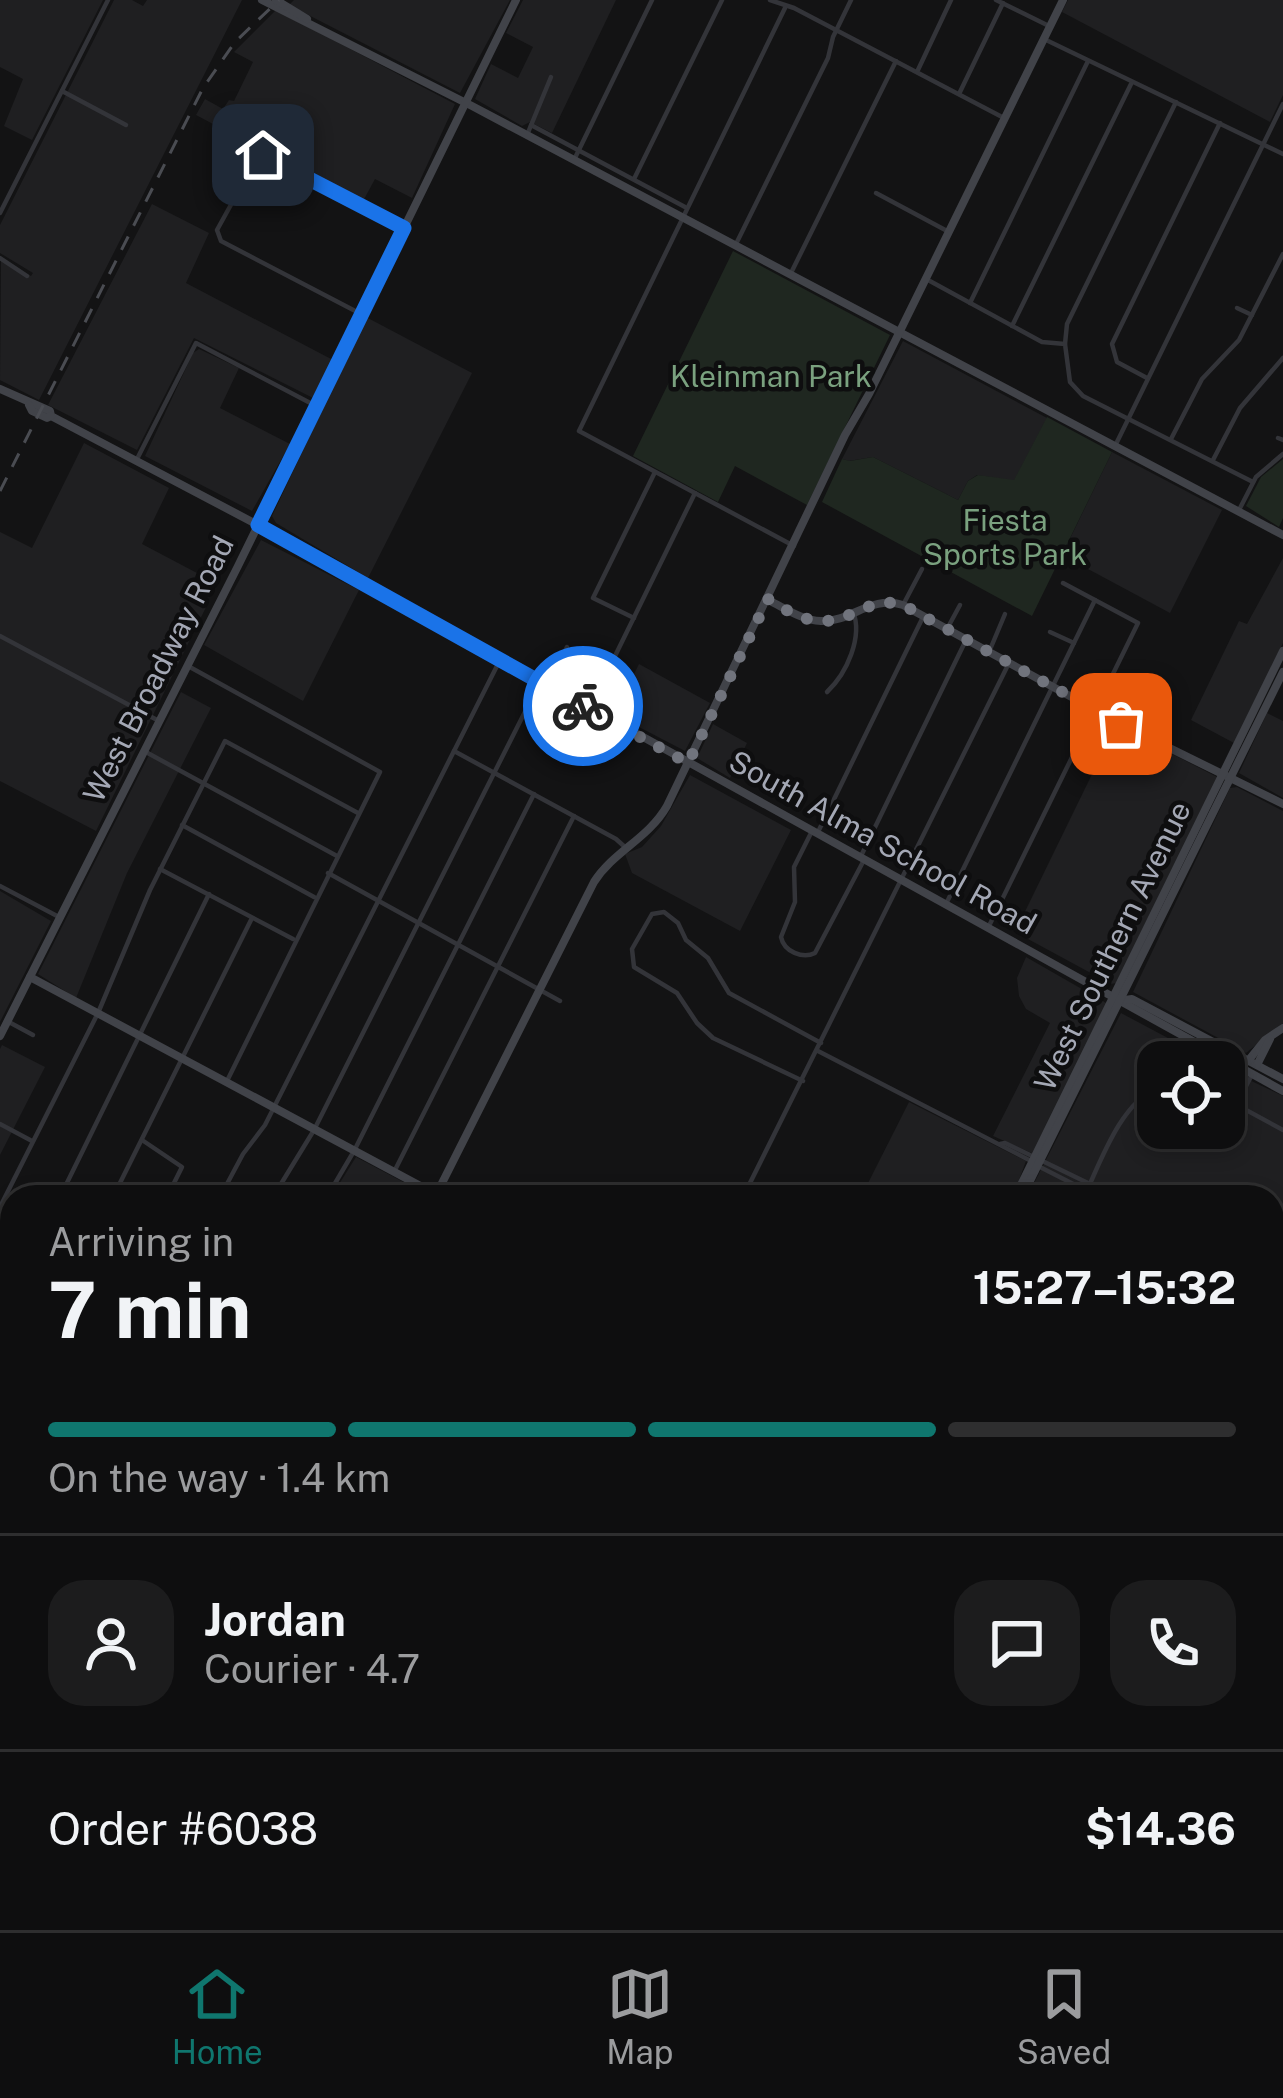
<!DOCTYPE html>
<meta charset="utf-8">
<style>
:root{--surface:#0e0e0f;--page:#1c1c1d;--text:#f1f3f6;--muted:#9b9c9e;--line:#2e2e2f;--accent:#0f766e}
body{margin:0;font-family:"Public Sans",sans-serif;background:var(--page);color:var(--text);height:100vh;display:flex;flex-direction:column;font-size:45px;white-space:nowrap}
*{box-sizing:border-box;margin:0}
p{font-size:39px;color:var(--muted)}
.icon{flex:none;width:66px;height:66px;fill:none;stroke:currentColor;stroke-width:2;stroke-linecap:round;stroke-linejoin:round}
.map{position:relative;flex:1;overflow:hidden}
.sheet{position:absolute;left:0px;top:1185px;width:1284px;height:747px;display:flex;flex-direction:column;background:var(--surface);border-radius:36px 36px 0 0;box-shadow:0 6px 18px #0003,0 0 0 3px var(--line)}
.sheet>*{flex:none}
.buttons{position:absolute;left:1137px;top:1041px;display:grid;gap:24px}
.buttons a{display:grid;place-items:center;width:108px;height:108px;border-radius:24px;background:var(--surface);box-shadow:0 6px 18px #0003,0 0 0 3px var(--line);font-size:60px}
.pin{position:absolute;display:grid;place-items:center;width:102px;height:102px;color:#fff;margin:-51px;border-radius:24px;box-shadow:0 6px 18px #0006}
.courier{position:absolute;display:grid;place-items:center;width:120px;height:120px;margin:-60px;border:9px solid #1a73e8;border-radius:50%;background:#fff;color:#222;box-shadow:0 3px 15px #0007}
.headline em{font-style:normal;font-weight:700}
.headline div{display:flex;flex-direction:column-reverse}
.headline{display:flex;align-items:center;justify-content:space-between;height:204px;padding:0 48px}
h1{font-size:78px;font-weight:700;line-height:90px}
.bar{display:grid;grid-template-columns:repeat(4,1fr);gap:18px 12px;align-content:center;height:144px;padding:0 48px}
.bar i{height:15px;border-radius:9px;background:var(--line)}
.bar .current{background:var(--accent)}
.bar p{grid-column:span 4}
.line{display:flex;align-items:center;gap:30px;padding:0 48px;border-top:3px solid var(--line)}
.line div{flex:1}
.round{display:grid;place-items:center;flex:none;width:126px;height:126px;border-radius:36px;background:var(--page)}
.tabs{display:flex;justify-content:space-around;align-items:center;height:168px;border-top:3px solid var(--line);background:var(--surface);font-size:33px;color:var(--muted)}
.tabs a{display:grid;justify-items:center;gap:6px}
.tabs .current{color:var(--accent)}
.map>svg:first-child{display:block}
</style>
<div class="map">
<svg width="1283" height="1930" viewBox="0 0 1283 1930">
<rect width="100%" height="100%" fill="#131314"/>
<g fill="#1f1f21">
<path d="M0 0H103L32 140 4 126 23 79 0 67Z"/>
<path d="M114 0H132L143 6 147 0H242L39 400 0 380 1 261 31 276 33 273 0 253V225Z"/>
<path d="M294 0H510L460 93 289 5Z"/>
<path d="M523 0H616L552 133 530 122 522 126 475 99 491 64 518 78 533 47 506 33Z"/>
<path d="M1068 0H1283V95L1270 122 1062 12Z"/>
<path d="M276 10 455 104 412 198 375 179 362 203 196 115 205 99 223 109 229 100 234 101 253 62 234 52Z"/>
<path d="M152 204 209 233 186 283 333 360 313 398 194 338 137 450 48 405Z"/>
<path d="M366 317 472 373 368 578 276 523 272 516Z"/>
<path d="M903 341 1047 418 1014 481 977 475 968 481 958 500 873 457 849 461 842 459Z"/>
<path d="M199 349 239 368 220 408 290 444 252 511 145 456 193 353Z"/>
<path d="M84 443 169 488 142 544 197 573 188 590 209 601 96 831 0 781V532L32 548Z"/>
<path d="M1112 452 1222 510 1170 613 1062 555Z"/>
<path d="M261 540 359 590 303 701 204 645Z"/>
<path d="M1283 558V643L1234 743 1191 720 1239 621 1247 624Z"/>
<path d="M639 664 710 703 685 751 614 714Z"/>
<path d="M181 692 211 708 127 873 76 998 38 974Z"/>
<path d="M1267 713 1283 721V798L1239 773Z"/>
<path d="M713 724 747 743 730 778 697 758Z"/>
<path d="M1116 725 1217 777 1116 983 1111 984 1015 932Z"/>
<path d="M690 775 791 830 740 931 632 873 625 854 642 847 661 826Z"/>
<path d="M1237 787 1283 811V1023L1246 1053 1133 992 1230 788Z"/>
<path d="M0 891 51 921 0 1022Z"/>
<path d="M1026 957 1108 1004 1034 1154 993 1136 1050 1023 1026 1009 1019 996 1017 978Z"/>
<path d="M1121 1013 1213 1062H1158V1128H1224V1068L1283 1096V1493L1272 1488V1197H1027Z"/>
<path d="M2 1045 45 1067 0 1155V1049Z"/>
<path d="M909 1102 1026 1161 1013 1197H861Z"/>
<path d="M356 1157 428 1195 430 1197H331Z"/>
<path d="M1272 1501 1283 1506V1650L1272 1671Z"/>
<path d="M662 1920H741L760 1930H657Z"/>
<path d="M776 1920H1124L1116 1930H796Z"/>
</g>
<g fill="#1f2720">
<path d="M733 251 890 335 807 505 735 466 718 502 633 456Z"/>
<path d="M1047 417 1112 452 1032 616 822 502 842 459 850 461 873 457 958 500 968 481 978 475 1014 480Z"/>
<path d="M1283 459V518L1279 527 1246 506 1261 477Z"/>
</g>
<g fill="none" stroke-linecap="round" stroke-linejoin="round">
<g stroke="#293038" stroke-width="3">
<path d="M1272 1694 1283 1673"/>
<path d="M1127 1930 1134 1920"/>
</g>
<g stroke="#333439" stroke-width="4.5">
<path d="M770 0 794 8 1004 118"/>
<path d="M996 0 1049 26"/>
<path d="M785 8 579 431 794 546"/>
<path d="M1044 39 1283 154"/>
<path d="M917 72 951 0"/>
<path d="M62 91 126 125"/>
<path d="M959 94 1003 3"/>
<path d="M531 125 685 207"/>
<path d="M527 135 551 77"/>
<path d="M574 160 652 0"/>
<path d="M634 179 722 0"/>
<path d="M876 193 949 232"/>
<path d="M0 213 108 0"/>
<path d="M736 244 828 58 833 37 851 0"/>
<path d="M0 258 27 276"/>
<path d="M790 275 896 61"/>
<path d="M928 280 1042 342 1065 344 1070 382 1083 396 1253 482"/>
<path d="M970 303 1088 61"/>
<path d="M1237 308 1252 315"/>
<path d="M361 314 221 241 217 230 259 154 403 228"/>
<path d="M1012 326 1131 84"/>
<path d="M1065 344 1067 324 1176 102"/>
<path d="M1147 378 1117 362 1112 344 1220 123"/>
<path d="M1278 438 1283 440"/>
<path d="M1171 439 1202 379 1239 340 1283 254"/>
<path d="M1116 444 1283 104"/>
<path d="M1213 460 1240 408 1283 358"/>
<path d="M136 461 196 343 316 406"/>
<path d="M1239 510 1256 477 1283 454"/>
<path d="M903 605 922 569"/>
<path d="M634 618 593 598 655 472"/>
<path d="M947 629 960 605"/>
<path d="M1050 632 1074 643"/>
<path d="M0 636 159 721"/>
<path d="M989 652 1005 614"/>
<path d="M188 666 380 772 227 1081"/>
<path d="M548 685 567 647"/>
<path d="M827 692C847 673 863 637 853 611"/>
<path d="M589 709 695 493"/>
<path d="M144 751 337 856"/>
<path d="M454 751 616 839 626 848"/>
<path d="M182 825 314 897"/>
<path d="M812 831 794 867 795 902 781 937C784 952 803 959 815 953L864 860"/>
<path d="M818 832 923 617"/>
<path d="M861 856 966 640"/>
<path d="M160 869 293 939"/>
<path d="M328 873 560 1001"/>
<path d="M0 886 59 917"/>
<path d="M947 902 1095 600"/>
<path d="M988 928 1138 623 1063 583"/>
<path d="M7 1021 33 1035"/>
<path d="M818 1051 1031 1161"/>
<path d="M803 1081 713 1038 697 1023 677 993 634 967 632 949 652 914 664 912 678 923 686 940 708 958 729 993 821 1043"/>
<path d="M1224 1098 1283 1130"/>
<path d="M1228 1101 1244 1068"/>
<path d="M1236 1105 1253 1073"/>
<path d="M0 1124 32 1141"/>
<path d="M142 1140 182 1167 167 1197"/>
<path d="M1000 1144 1005 1143 1090 1184"/>
<path d="M1040 1167 1087 1191"/>
<path d="M395 1170 574 816"/>
<path d="M60 1197 209 894"/>
<path d="M113 1197 252 918"/>
<path d="M220 1197 243 1154 265 1125 500 660"/>
<path d="M273 1197 314 1130 540 682"/>
<path d="M327 1197 354 1151 534 794"/>
<path d="M743 1197 1008 665"/>
<path d="M1084 1197C1101 1161 1120 1104 1158 1087"/>
<path d="M0 1207 98 1013 150 890 225 741 358 813"/>
<path d="M0 1219 12 1226"/>
<path d="M1272 1462 1275 1456"/>
<path d="M1272 1476 1280 1456"/>
<path d="M0 1648 12 1637"/>
<path d="M12 1752 0 1776 12 1782"/>
<path d="M0 1884 12 1852"/>
<path d="M1272 1919 1283 1896"/>
<path d="M423 1920 433 1926 431 1930"/>
<path d="M38 1930 43 1920"/>
<path d="M154 1930 159 1920"/>
<path d="M208 1930 213 1920"/>
<path d="M260 1930 265 1920"/>
<path d="M312 1930 317 1920"/>
</g>
<g stroke="#414349" stroke-width="8">
<path d="M262 0 472 106 1283 535"/>
<path d="M276 0 307 19"/>
<path d="M0 389 50 411 51 416 296 545 1283 1091"/>
<path d="M29 405 32 411 47 418 51 416"/>
<path d="M768 600C785 608 801 620 821 621 852 622 870 595 903 605L1121 724 1283 804"/>
<path d="M30 977 441 1197"/>
<path d="M1125 1000 1132 999 1283 1079"/>
<path d="M0 1036 238 566 516 0"/>
<path d="M1248 1061 1265 1040 1283 1028"/>
<path d="M1257 1065 1270 1039"/>
<path d="M435 1197 594 882C614 851 648 839 667 806L845 435 869 394 1063 0"/>
<path d="M1015 1197 1283 651"/>
<path d="M1022 1197 1283 672"/>
<path d="M1272 1494 1283 1500"/>
<path d="M0 1529 12 1536"/>
<path d="M759 1920 778 1930"/>
<path d="M98 1930 103 1920"/>
<path d="M643 1930 648 1920"/>
<path d="M652 1930 657 1920"/>
</g>
<g stroke="#5f626a" stroke-width="12">
<path d="M1272 1757 1283 1736"/>
<path d="M1272 1811 1283 1788"/>
<path d="M1164 1930 1170 1920"/>
<path d="M1185 1930 1190 1920"/>
<path d="M1208 1930 1213 1920"/>
<path d="M1218 1930 1222 1920"/>
</g>
<path stroke="#4a4c52" stroke-width="3" stroke-dasharray="15 12" stroke-linecap="butt" d="M0 491 203 88 235 42 279 0"/>
</g>
<g fill="none" stroke-linecap="round" stroke-linejoin="round">
<path stroke="#71747d" stroke-width="12" stroke-dasharray="0 21.6" d="M583 706 688 763 768 599C784 609 801 620 821 621 852 622 870 595 903 605L1121 724"/>
<path stroke="#1a73e8" stroke-width="15" d="M263 155 404 228 258 525 583 706"/>
</g>
<g text-anchor="middle" dominant-baseline="central" stroke-width="9" stroke-linejoin="round" paint-order="stroke">
<g font-size="30" fill="#7aa17f" stroke="#0e0e0f">
<text x="771" y="376">Kleinman Park</text>
<text x="1005" y="520">Fiesta<tspan x="1005" dy="34">Sports Park</tspan></text>
</g>
<g font-size="30" fill="#a4a8b5" stroke="#0e0e0f">
<text transform="translate(158 669) rotate(-63)">West Broadway Road</text>
<text transform="translate(883 842) rotate(29)">South Alma School Road</text>
<text transform="translate(1112 946) rotate(-64)">West Southern Avenue</text>
</g>
</g>
</svg>
<div class="buttons">
<a><svg class="icon" aria-label="locate" viewBox="0 0 24 24"><circle cx="12" cy="12" r="6"/><path d="M12 2v4M12 18v4M2 12h4M18 12h4"/></svg></a>
</div>
<div class="pin" style="left:1121px;top:724px;background:#ea580c"><svg class="icon" aria-label="bag" viewBox="0 0 24 24"><path d="M5 8h14l-1 12H6zM9 8a3 3 0 0 1 6 0"/></svg></div>
<div class="pin" style="left:263px;top:155px;background:#1f2937"><svg class="icon" aria-label="home" viewBox="0 0 24 24"><path d="M3 11l9-7 9 7M6 9v11h12V9"/></svg></div>
<div class="courier" style="left:583px;top:706px"><svg class="icon" aria-label="bike" viewBox="0 0 24 24"><circle cx="6" cy="16" r="4"/><circle cx="18" cy="16" r="4"/><path d="M6 16l4-8h5l3 8M10 8l3 8H6M13 5h3"/></svg></div>
<section class="sheet">
<div class="headline"><div><h1>7 min</h1><p>Arriving in</p></div><em>15:27–15:32</em></div>
<div class="bar"><i class="current"></i><i class="current"></i><i class="current"></i><i></i><p>On the way · 1.4 km</p></div>
<div class="line" style="height:216px"><a class="round"><svg class="icon" aria-label="person" viewBox="0 0 24 24"><circle cx="12" cy="8" r="4"/><path d="M4 21q1-7 8-7t8 7"/></svg></a><div><b>Jordan</b><p>Courier · 4.7</p></div><a class="round"><svg class="icon" aria-label="chat" viewBox="0 0 24 24"><path d="M4 5h16v11H9l-5 4z"/></svg></a><a class="round"><svg class="icon" aria-label="phone" viewBox="0 0 24 24"><path d="M5 4h4l2 5-3 2q2 4 5 5l2-3 5 2v4C11 20 4 13 5 4z"/></svg></a></div>
<div class="line" style="height:156px"><div>Order #6038</div><b>$14.36</b></div>
</section>
</div>
<nav class="tabs">
<a class="current"><svg class="icon" aria-label="home" viewBox="0 0 24 24"><path d="M3 11l9-7 9 7M6 9v11h12V9"/></svg>Home</a>
<a><svg class="icon" aria-label="map" viewBox="0 0 24 24"><path d="M3 6l6-2 6 2 6-2v14l-6 2-6-2-6 2zM9 4v14M15 6v14"/></svg>Map</a>
<a><svg class="icon" aria-label="saved" viewBox="0 0 24 24"><path d="M7 4h10v16l-5-4-5 4z"/></svg>Saved</a>
</nav>
